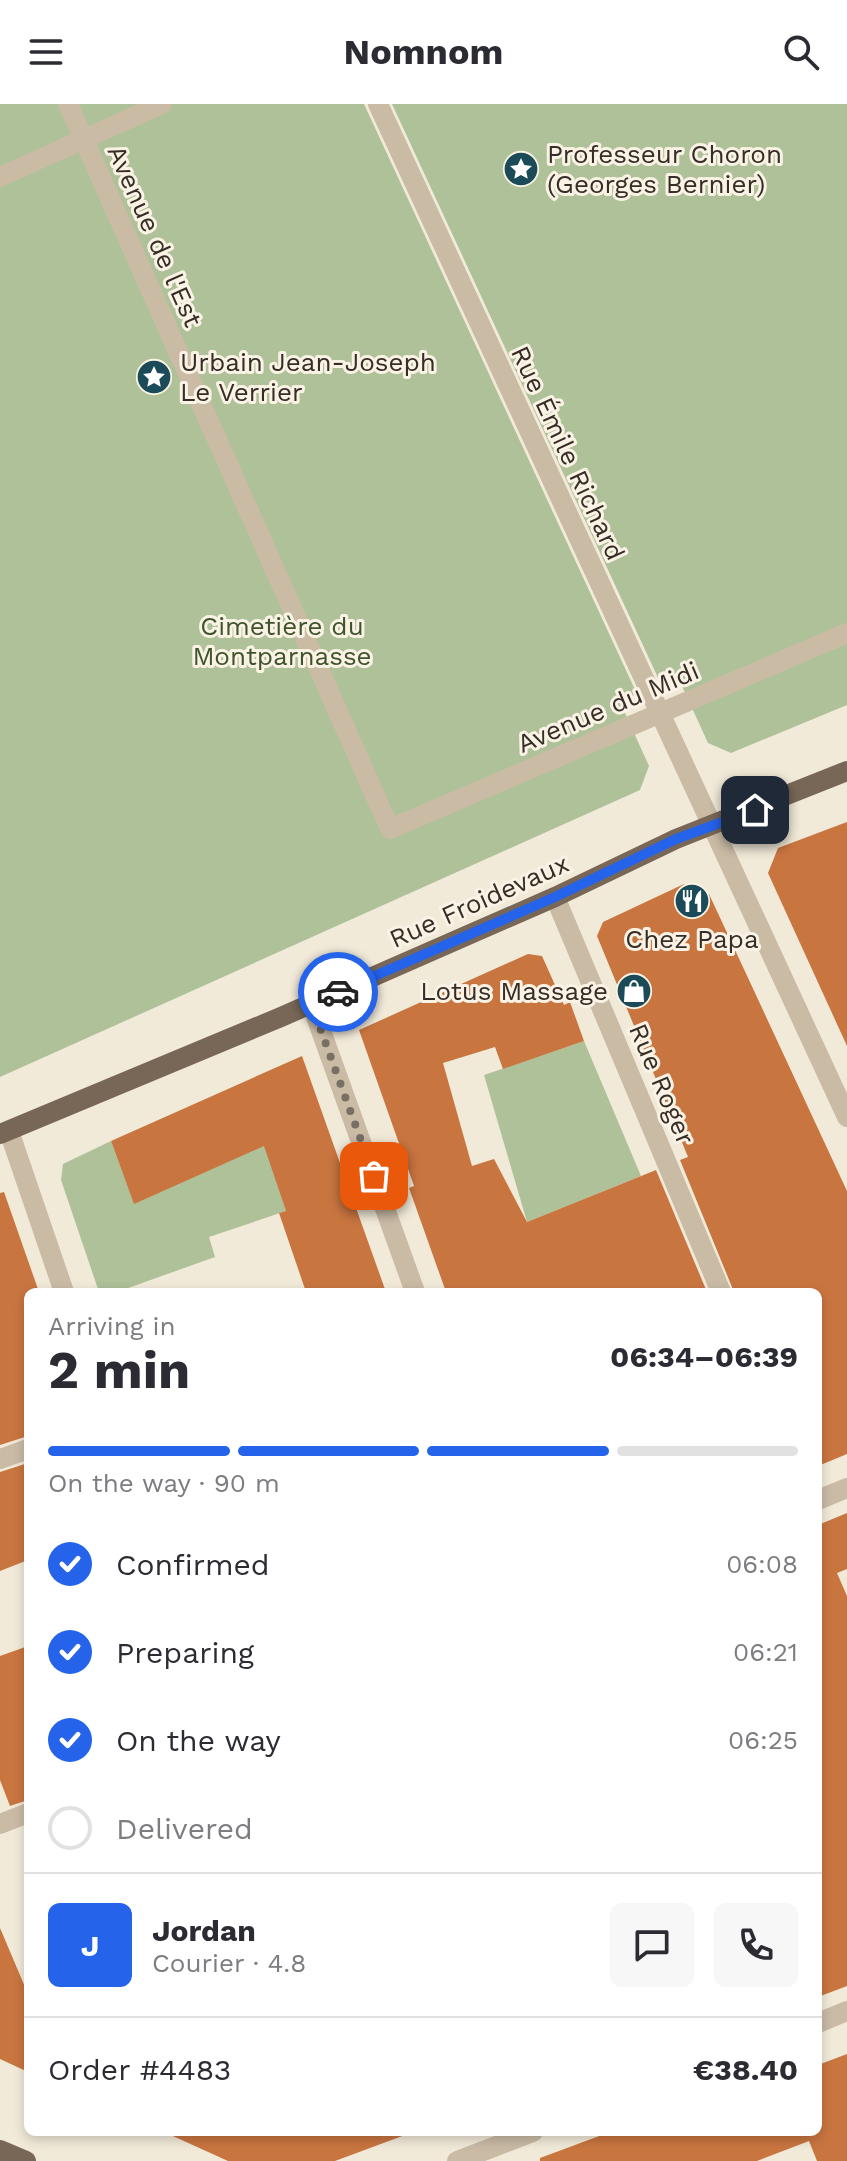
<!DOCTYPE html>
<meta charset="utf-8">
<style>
:root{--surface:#fff;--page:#f7f7f7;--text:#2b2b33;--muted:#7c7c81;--line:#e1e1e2;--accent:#2563eb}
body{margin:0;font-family:"Work Sans",sans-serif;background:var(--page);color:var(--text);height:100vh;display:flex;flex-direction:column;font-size:30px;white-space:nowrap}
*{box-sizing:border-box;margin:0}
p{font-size:26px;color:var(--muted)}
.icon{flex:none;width:44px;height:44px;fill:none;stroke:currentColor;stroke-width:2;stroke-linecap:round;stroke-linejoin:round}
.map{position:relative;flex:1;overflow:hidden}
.panel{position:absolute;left:24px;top:1184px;width:798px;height:848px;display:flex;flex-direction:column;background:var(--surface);border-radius:12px;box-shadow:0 4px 12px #0003}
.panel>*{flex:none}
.pin{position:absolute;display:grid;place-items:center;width:68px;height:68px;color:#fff;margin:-34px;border-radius:16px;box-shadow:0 4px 12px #0006}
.courier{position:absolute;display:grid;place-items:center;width:80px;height:80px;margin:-40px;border:6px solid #2563eb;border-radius:50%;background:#fff;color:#222;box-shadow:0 2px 10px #0007}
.head em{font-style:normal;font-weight:700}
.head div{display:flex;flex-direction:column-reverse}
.head{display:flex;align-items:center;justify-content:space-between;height:136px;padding:0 24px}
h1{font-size:52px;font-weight:700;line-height:60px}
.bar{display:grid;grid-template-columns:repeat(4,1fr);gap:12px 8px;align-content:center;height:96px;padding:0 24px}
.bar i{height:10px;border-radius:6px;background:var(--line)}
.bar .selected{background:var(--accent)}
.bar p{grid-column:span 4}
.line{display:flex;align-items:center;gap:20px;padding:0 24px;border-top:2px solid var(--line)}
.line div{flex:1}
.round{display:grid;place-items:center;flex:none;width:84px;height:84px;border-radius:12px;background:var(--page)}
ol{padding:0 24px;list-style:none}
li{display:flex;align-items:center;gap:24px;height:88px}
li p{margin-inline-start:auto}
li .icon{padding:8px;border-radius:50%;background:var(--accent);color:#fff;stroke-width:4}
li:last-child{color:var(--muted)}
li i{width:44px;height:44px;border:4px solid var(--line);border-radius:50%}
header{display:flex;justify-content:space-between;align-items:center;height:104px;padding:0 24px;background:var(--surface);font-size:36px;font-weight:700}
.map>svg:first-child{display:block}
</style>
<header><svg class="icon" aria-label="menu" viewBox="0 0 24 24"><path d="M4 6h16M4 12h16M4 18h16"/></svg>Nomnom<svg class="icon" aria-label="search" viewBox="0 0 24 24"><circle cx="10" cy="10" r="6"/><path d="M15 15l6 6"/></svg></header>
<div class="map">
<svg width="847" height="2057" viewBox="0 0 847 2057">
<rect width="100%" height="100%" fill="#f2ead9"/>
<g fill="#aec199">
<path d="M0 0H364L637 590 620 598 649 662 640 686 0 973Z"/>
<path d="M392 0H847V601L731 649 708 639 677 571 660 578Z"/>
<path d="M584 937 641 1072 527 1118 484 971Z"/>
<path d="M262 1032 286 1107 209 1133 215 1153 117 1188H99L61 1076 63 1060 111 1037 134 1099Z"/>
</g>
<g fill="#c97540">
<path d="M847 718V942L768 769 778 744Z"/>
<path d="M684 780 709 790 847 1087V1350L818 1362V1188H734L680 1056 688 1053 597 832 603 818Z"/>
<path d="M528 850 542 852 564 901 570 898 584 937 503 965 495 943 443 959 472 1062 494 1055 527 1118 656 1066 707 1188H446L409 1084 414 1082 359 926Z"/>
<path d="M302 952 356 1104 386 1188H306L279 1109 286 1107 264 1042 134 1100 111 1037Z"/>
<path d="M4 1088 39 1188H28V1332L0 1341V1089Z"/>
<path d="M28 1359V1456L0 1467V1368Z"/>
<path d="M847 1409V1465L837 1469 847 1492V1882L818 1893V1421Z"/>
<path d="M28 1542V1696L10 1702 0 1676V1552Z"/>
<path d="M0 1824 28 1890V1968L0 1955Z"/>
<path d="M847 1950V2057H817L809 2037 757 2057H540V2054L610 2028H818V1961Z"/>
<path d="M164 2028H405V2031L335 2057H228Z"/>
</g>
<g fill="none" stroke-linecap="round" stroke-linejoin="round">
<g stroke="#cabba5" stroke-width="20">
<path d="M68 0 390 725 847 529"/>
<path d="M378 0 847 1013"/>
<path d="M0 73 162 0"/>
<path d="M555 793 721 1188"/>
<path d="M311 899 415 1188"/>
<path d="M9 1027 64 1188"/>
<path d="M0 1355 28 1345"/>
<path d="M818 1396 847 1384"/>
<path d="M0 1720 28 1709"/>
<path d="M818 1919 847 1907"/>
<path d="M457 2057 533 2028"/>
</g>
<g stroke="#786757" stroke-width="20">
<path d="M0 1030 281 913 555 793 676 735 847 667"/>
<path d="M0 2046 26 2057"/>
</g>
</g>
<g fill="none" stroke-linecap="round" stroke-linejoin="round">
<path stroke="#786f65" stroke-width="8" stroke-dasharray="0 14.4" d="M338 888 311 899 374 1072"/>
<path stroke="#2563eb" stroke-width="10" d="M338 888 555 793 676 735 755 706"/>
</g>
<defs>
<symbol id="sight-disc" viewBox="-11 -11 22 22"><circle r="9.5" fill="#1b4b58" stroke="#faf3e5"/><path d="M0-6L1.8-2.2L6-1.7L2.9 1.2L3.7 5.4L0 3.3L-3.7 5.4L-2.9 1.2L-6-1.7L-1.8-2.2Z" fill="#fff"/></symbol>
<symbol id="restaurant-disc" viewBox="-11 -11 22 22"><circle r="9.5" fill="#1b4b58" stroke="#faf3e5"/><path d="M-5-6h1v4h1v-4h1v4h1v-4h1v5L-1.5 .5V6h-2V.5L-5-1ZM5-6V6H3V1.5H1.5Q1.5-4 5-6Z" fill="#fff"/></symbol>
<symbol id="shop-disc" viewBox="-11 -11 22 22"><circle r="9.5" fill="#1b4b58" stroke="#faf3e5"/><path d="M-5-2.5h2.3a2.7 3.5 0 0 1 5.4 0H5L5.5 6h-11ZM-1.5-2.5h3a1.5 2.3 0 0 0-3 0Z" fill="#fff"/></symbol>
</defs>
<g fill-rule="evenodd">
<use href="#sight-disc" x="501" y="45" width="40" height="40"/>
<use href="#sight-disc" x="134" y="253" width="40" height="40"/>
<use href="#restaurant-disc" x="672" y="777" width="40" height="40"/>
<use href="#shop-disc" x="614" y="867" width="40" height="40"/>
</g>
<g text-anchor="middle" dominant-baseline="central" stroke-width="6" stroke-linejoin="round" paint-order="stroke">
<g font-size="26" fill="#362d26" stroke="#faf3e5" text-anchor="start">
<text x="547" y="50">Professeur Choron<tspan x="547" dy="30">(Georges Bernier)</tspan></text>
<text x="180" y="258">Urbain Jean-Joseph<tspan x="180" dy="30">Le Verrier</tspan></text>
<text x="692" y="835" text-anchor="middle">Chez Papa</text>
<text x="608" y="887" text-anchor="end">Lotus Massage</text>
</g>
<g font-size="26" fill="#362d26" stroke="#faf3e5">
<text transform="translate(155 132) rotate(66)">Avenue de l'Est</text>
<text transform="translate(568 349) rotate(65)">Rue Émile Richard</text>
<text transform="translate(608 603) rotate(-23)">Avenue du Midi</text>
<text transform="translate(479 797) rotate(-24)">Rue Froidevaux</text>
<text transform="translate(662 980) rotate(67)">Rue Roger</text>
</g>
<g font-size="26" fill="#3e542a" stroke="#faf3e5">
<text x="282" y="522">Cimetière du<tspan x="282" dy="30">Montparnasse</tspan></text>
</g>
</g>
</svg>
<div class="pin" style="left:374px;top:1072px;background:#ea580c"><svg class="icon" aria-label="bag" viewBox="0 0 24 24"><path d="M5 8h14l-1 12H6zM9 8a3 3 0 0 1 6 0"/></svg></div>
<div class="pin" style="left:755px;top:706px;background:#1f2937"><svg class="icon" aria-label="home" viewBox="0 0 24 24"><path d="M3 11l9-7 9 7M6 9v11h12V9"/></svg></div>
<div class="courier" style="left:338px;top:888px"><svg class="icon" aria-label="car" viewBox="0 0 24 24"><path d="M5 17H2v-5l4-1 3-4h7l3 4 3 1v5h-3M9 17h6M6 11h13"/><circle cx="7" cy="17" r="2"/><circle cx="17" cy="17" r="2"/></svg></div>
<section class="panel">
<div class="head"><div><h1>2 min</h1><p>Arriving in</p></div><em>06:34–06:39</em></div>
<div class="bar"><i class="selected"></i><i class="selected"></i><i class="selected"></i><i></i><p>On the way · 90 m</p></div>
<ol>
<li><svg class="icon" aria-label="check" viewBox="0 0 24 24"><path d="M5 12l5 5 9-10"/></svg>Confirmed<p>06:08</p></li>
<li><svg class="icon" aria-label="check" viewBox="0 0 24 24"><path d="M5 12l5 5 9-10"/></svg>Preparing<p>06:21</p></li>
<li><svg class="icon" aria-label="check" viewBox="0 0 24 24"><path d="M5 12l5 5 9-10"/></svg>On the way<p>06:25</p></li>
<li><i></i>Delivered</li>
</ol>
<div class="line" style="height:144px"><b class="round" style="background:var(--accent);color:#fff">J</b><div><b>Jordan</b><p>Courier · 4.8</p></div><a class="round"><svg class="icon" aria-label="chat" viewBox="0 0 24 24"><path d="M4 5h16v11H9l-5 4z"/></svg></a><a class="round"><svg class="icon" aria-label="phone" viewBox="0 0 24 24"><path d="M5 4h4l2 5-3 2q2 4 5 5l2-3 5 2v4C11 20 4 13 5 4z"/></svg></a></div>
<div class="line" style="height:104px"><div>Order #4483</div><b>€38.40</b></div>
</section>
</div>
